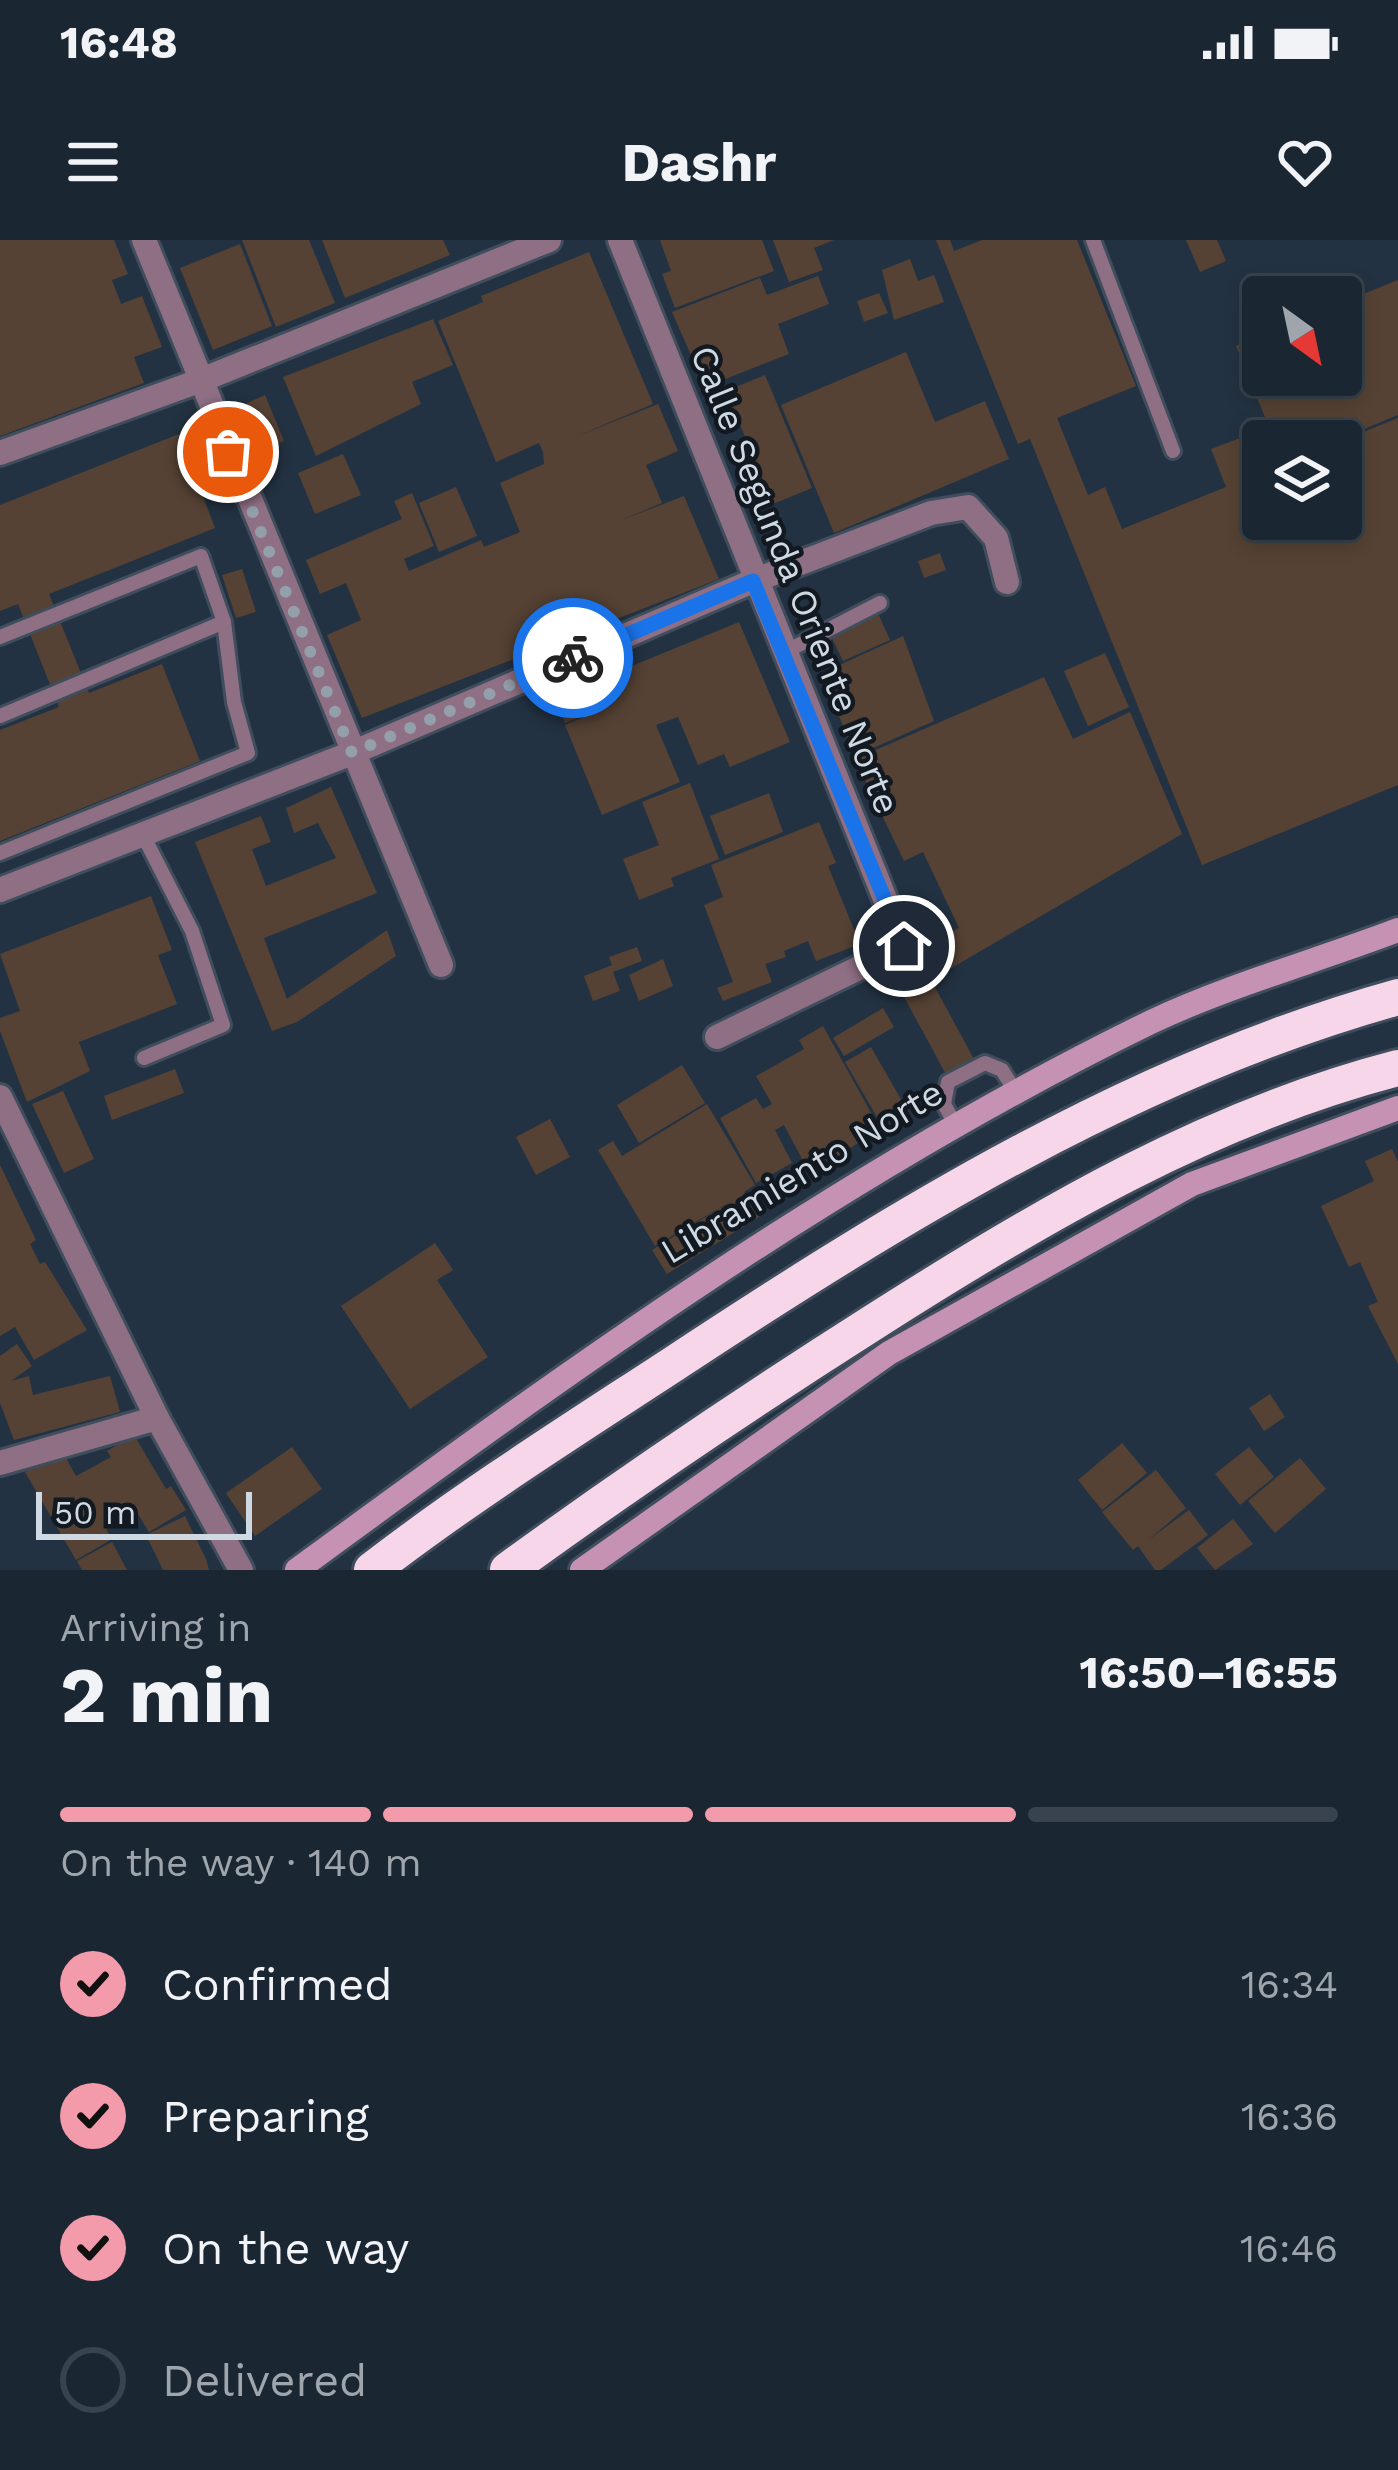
<!DOCTYPE html>
<meta charset="utf-8">
<style>
:root{--surface:#1a2632;--page:#27323e;--text:#f1f3f6;--muted:#9fa5ac;--line:#38434d;--accent:#f39aab}
body{margin:0;font-family:"Work Sans",sans-serif;background:var(--page);color:var(--text);height:100vh;display:flex;flex-direction:column;font-size:45px;white-space:nowrap}
*{box-sizing:border-box;margin:0}
p{font-size:39px;color:var(--muted)}
.icon{flex:none;width:66px;height:66px;fill:none;stroke:currentColor;stroke-width:2;stroke-linecap:round;stroke-linejoin:round}
.map{position:relative;height:1330px;overflow:hidden}
.side{display:flex;flex-direction:column;background:var(--surface);flex:1}
.side>*{flex:none}
.needle{width:78px;rotate:147deg}
.buttons{position:absolute;left:1242px;top:36px;display:grid;gap:24px}
.buttons a{display:grid;place-items:center;width:120px;height:120px;border-radius:12px;background:var(--surface);box-shadow:0 6px 18px #0003,0 0 0 3px var(--line);font-size:60px}
.scale{position:absolute;left:36px;bottom:30px;width:216px;box-sizing:border-box;padding-left:12px;border:6px solid #cfd9e3;border-top:0;font-size:33px;line-height:42px;white-space:nowrap;color:#cfd9e3;-webkit-text-stroke:9px #121920;paint-order:stroke}
.pin{position:absolute;display:grid;place-items:center;width:102px;height:102px;color:#fff;margin:-51px;border:6px solid #fff;border-radius:50%;box-shadow:0 3px 12px #0007}
.courier{position:absolute;display:grid;place-items:center;width:120px;height:120px;margin:-60px;border:9px solid #1a73e8;border-radius:50%;background:#fff;color:#222;box-shadow:0 3px 15px #0007}
.overview em{font-style:normal;font-weight:700}
.overview div{display:flex;flex-direction:column-reverse}
.overview{display:flex;align-items:center;justify-content:space-between;height:204px;padding:0 60px}
h1{font-size:78px;font-weight:700;line-height:90px}
.bar{display:grid;grid-template-columns:repeat(4,1fr);gap:18px 12px;align-content:center;height:144px;padding:0 60px}
.bar i{height:15px;border-radius:9px;background:var(--line)}
.bar .on{background:var(--accent)}
.bar p{grid-column:span 4}
ol{padding:0 60px;list-style:none}
li{display:flex;align-items:center;gap:36px;height:132px}
li p{margin-inline-start:auto}
li .icon{padding:12px;border-radius:50%;background:var(--accent);color:#111;stroke-width:4}
li:last-child{color:var(--muted)}
li i{width:66px;height:66px;border:6px solid var(--line);border-radius:50%}
.status{display:flex;justify-content:space-between;align-items:center;height:84px;padding:0 60px;background:var(--surface);direction:ltr}
.status svg{height:33px;fill:currentColor}
header{display:flex;justify-content:space-between;align-items:center;height:156px;padding:0 60px;background:var(--surface);font-size:54px;font-weight:700}
.map>svg:first-child{display:block}
</style>
<div class="status"><b>16:48</b><svg viewBox="0 0 49 12"><path d="M0 12V9h3v3zM5 12V6h3v6zM10 12V3h3v9zM15 12V0h3v12zM26 1h20v11H26zM47 4h2v5h-2z"/></svg></div>
<header><svg class="icon" aria-label="menu" viewBox="0 0 24 24"><path d="M4 6h16M4 12h16M4 18h16"/></svg>Dashr<svg class="icon" aria-label="heart" viewBox="0 0 24 24"><path d="M12 20l-8-8c-3-5 5-10 8-4 3-6 11-1 8 4z"/></svg></header>
<div class="map">
<svg width="1398" height="1330" viewBox="0 0 1398 1330">
<rect width="100%" height="100%" fill="#233242"/>
<g fill="#554234">
<path d="M0 0H114L128 34 112 40 121 64 142 56 162 107 134 117 144 143 0 196Z"/>
<path d="M242 0H309L335 63 276 87Z"/>
<path d="M322 0H443L450 15 345 58Z"/>
<path d="M660 0H762L774 31 675 68 662 34 671 31Z"/>
<path d="M773 0H834L814 8 823 30 789 42Z"/>
<path d="M936 0H950L954 11 982 0H1077L1136 146 1057 178 1088 255 1105 247 1122 289 1226 247 1211 209 1269 187 1236 106 1263 95V135H1341V63L1398 40V175L1335 201H1263V279H1341V201L1398 178V545L1202 625 1030 199 1018 204Z"/>
<path d="M1186 0H1217L1226 21 1200 32Z"/>
<path d="M240 4 272 86 213 110 180 28Z"/>
<path d="M589 12 653 164 575 197 658 164 678 211 646 225 662 263 619 281 684 256 719 339 362 478 327 395 361 380 346 343 320 354 306 320 402 279 394 261 412 253 434 306 404 319 409 331 481 300 484 307 520 292 500 243 544 224 543 212 539 203 496 222 438 81 483 62 481 56Z"/>
<path d="M910 19 918 41 934 35 944 62 894 80 882 30Z"/>
<path d="M818 36 829 64 778 84 789 114 705 147 672 72 760 38 767 55Z"/>
<path d="M879 53 888 73 864 82 857 61Z"/>
<path d="M433 79 453 125 412 142 421 164 316 216 283 137Z"/>
<path d="M906 112 935 182 985 161 1009 219 834 293 781 165Z"/>
<path d="M765 135 812 248 773 264 726 151Z"/>
<path d="M265 155 284 201 253 214 234 169Z"/>
<path d="M179 194 215 288 49 354 89 453 162 424 200 521 0 601V490L59 467 18 364 0 371V265Z"/>
<path d="M343 214 361 255 315 274 298 233Z"/>
<path d="M456 247 477 296 439 312 419 263Z"/>
<path d="M940 313 946 330 924 338 918 321Z"/>
<path d="M242 329 256 372 236 378 222 335Z"/>
<path d="M877 371 890 400 843 421 829 392Z"/>
<path d="M739 382 790 502 730 527 724 514 698 525 678 477 656 485 680 542 602 575 565 485 617 463 565 483 554 458Z"/>
<path d="M903 396 934 481 855 516 822 433Z"/>
<path d="M1105 413 1129 467 1088 486 1064 431Z"/>
<path d="M1044 437 1073 499 1130 472 1182 594 948 730 933 701 959 688 923 612 904 621 855 519Z"/>
<path d="M690 543 719 619 671 638 674 646 639 660 623 619 659 605 642 562Z"/>
<path d="M331 547 377 653 264 698 287 759 387 690 396 716 297 782 272 791 195 602 261 576 271 602 252 609 266 646 336 618 318 583 294 593 286 568Z"/>
<path d="M769 553 783 592 725 615 710 576Z"/>
<path d="M819 582 836 623 828 626 860 704 816 721 808 701 784 711 786 717 765 724 772 742 723 761 717 748 733 742 704 665 723 657 711 625Z"/>
<path d="M151 656 172 710 158 715 177 764 79 802 90 831 27 862 0 791V778L20 771 0 714Z"/>
<path d="M637 707 642 721 613 732 620 751 593 761 584 736 612 725 609 717Z"/>
<path d="M663 719 673 746 639 761 629 735Z"/>
<path d="M930 738 976 823 948 838 902 753Z"/>
<path d="M883 768 894 787 844 816 833 798Z"/>
<path d="M823 786 880 889 810 934 784 885 775 890 792 923 756 943 720 878 756 858 763 869 772 864 756 836 804 809 799 800Z"/>
<path d="M871 807 907 870 881 884 845 822Z"/>
<path d="M682 825 705 863 639 903 617 865Z"/>
<path d="M175 829 184 853 112 880 104 856Z"/>
<path d="M63 851 94 919 64 933 32 864Z"/>
<path d="M707 864 755 945 744 952 759 977 667 1034 652 1010 736 958 655 1006 598 910 613 901 622 916Z"/>
<path d="M550 879 570 917 536 935 516 897Z"/>
<path d="M1392 909 1398 922V1124L1368 1066 1378 1062 1360 1022 1349 1027 1321 966 1374 941 1365 921Z"/>
<path d="M0 925 36 1000 30 1004 40 1024 45 1022 87 1090 34 1120 15 1087 0 1096Z"/>
<path d="M435 1003 453 1030 437 1040 488 1117 410 1169 341 1066Z"/>
<path d="M17 1104 32 1126 11 1141 29 1136 33 1155 110 1136 120 1172 14 1200 0 1163V1116Z"/>
<path d="M1270 1154 1285 1177 1264 1191 1249 1168Z"/>
<path d="M134 1195 166 1249 171 1246 186 1270 149 1292 136 1271 106 1289 112 1299 76 1320 25 1232 62 1211 76 1236 111 1217 107 1211Z"/>
<path d="M1122 1203 1147 1233 1102 1270 1078 1240Z"/>
<path d="M292 1207 322 1249 255 1296 226 1253Z"/>
<path d="M1249 1207 1274 1237 1240 1265 1215 1234Z"/>
<path d="M1300 1218 1326 1249 1275 1293 1248 1261Z"/>
<path d="M1156 1230 1186 1268 1148 1300 1189 1270 1208 1295 1161 1330H1155L1138 1306 1133 1310 1102 1272Z"/>
<path d="M185 1276 206 1319 209 1330H163L146 1295Z"/>
<path d="M1233 1279 1253 1304 1215 1330 1197 1308Z"/>
<path d="M112 1302 127 1330H82L77 1321Z"/>
</g>
<g fill="none" stroke-linecap="round" stroke-linejoin="round">
<defs>
<g id="lane">
<path d="M1093 0 1173 211"/>
<path d="M0 397 201 316 224 382 234 462 248 513 0 613"/>
<path d="M785 412 880 363"/>
<path d="M0 476 224 382"/>
<path d="M143 595 192 691 223 785 144 818"/>
<path d="M956 886 944 864 948 842 985 823 1002 830 1017 854"/>
</g>
<g id="street">
<path d="M144 0 441 725"/>
<path d="M620 0 904 706 717 797"/>
<path d="M0 213 199 141 549 0"/>
<path d="M0 650 352 513 753 341 931 273 968 267 996 298 1007 342"/>
<path d="M0 857 157 1178 241 1330"/>
<path d="M0 1223 157 1178"/>
</g>
<g id="secondary">
<path d="M297 1330C571 1129 845 931 1151 782 1229 745 1317 721 1398 690"/>
<path d="M582 1330 889 1113 1192 944 1398 868"/>
</g>
<g id="highway">
<path d="M372 1330C468 1256 571 1191 672 1125 898 976 1135 830 1398 757"/>
<path d="M508 1330C629 1242 751 1160 877 1080 1040 976 1209 877 1398 828"/>
</g>
</defs>
<use href="#lane" stroke="#3f4d5c" stroke-width="20"/>
<use href="#street" stroke="#3f4d5c" stroke-width="30"/>
<use href="#secondary" stroke="#3f4d5c" stroke-width="30"/>
<use href="#highway" stroke="#3f4d5c" stroke-width="42"/>
<use href="#lane" stroke="#8f6f84" stroke-width="14"/>
<use href="#street" stroke="#8f6f84" stroke-width="24"/>
<use href="#secondary" stroke="#c592b3" stroke-width="24"/>
<use href="#highway" stroke="#f7d6ea" stroke-width="36"/>
</g>
<g fill="none" stroke-linecap="round" stroke-linejoin="round">
<path stroke="#939fab" stroke-width="12" stroke-dasharray="0 21.6" d="M228 212 352 513 573 418"/>
<path stroke="#1a73e8" stroke-width="15" d="M573 418 753 341 904 706"/>
</g>
<g text-anchor="middle" dominant-baseline="central" stroke-width="9" stroke-linejoin="round" paint-order="stroke">
<g font-size="36" fill="#cfd9e3" stroke="#121920">
<text transform="translate(795 340) rotate(68)">Calle Segunda Oriente Norte</text>
<text transform="translate(802 932) rotate(-31)">Libramiento Norte</text>
</g>
</g>
</svg>
<div class="buttons">
<a><svg class="needle" viewBox="-14 -14 28 28"><path d="M0-13l5 13h-10z" fill="#e53935"/><path d="M0 13l5-13h-10z" fill="#9fa5ac"/></svg></a>
<a><svg class="icon" aria-label="layers" viewBox="0 0 24 24"><path d="M12 4l9 5-9 5-9-5zM3 14l9 5 9-5"/></svg></a>
</div>
<div class="scale">50 m</div>
<div class="pin" style="left:228px;top:212px;background:#ea580c"><svg class="icon" aria-label="bag" viewBox="0 0 24 24"><path d="M5 8h14l-1 12H6zM9 8a3 3 0 0 1 6 0"/></svg></div>
<div class="pin" style="left:904px;top:706px;background:#1f2937"><svg class="icon" aria-label="home" viewBox="0 0 24 24"><path d="M3 11l9-7 9 7M6 9v11h12V9"/></svg></div>
<div class="courier" style="left:573px;top:418px"><svg class="icon" aria-label="bike" viewBox="0 0 24 24"><circle cx="6" cy="16" r="4"/><circle cx="18" cy="16" r="4"/><path d="M6 16l4-8h5l3 8M10 8l3 8H6M13 5h3"/></svg></div>
</div>
<section class="side">
<div class="overview"><div><h1>2 min</h1><p>Arriving in</p></div><em>16:50–16:55</em></div>
<div class="bar"><i class="on"></i><i class="on"></i><i class="on"></i><i></i><p>On the way · 140 m</p></div>
<ol>
<li><svg class="icon" aria-label="check" viewBox="0 0 24 24"><path d="M5 12l5 5 9-10"/></svg>Confirmed<p>16:34</p></li>
<li><svg class="icon" aria-label="check" viewBox="0 0 24 24"><path d="M5 12l5 5 9-10"/></svg>Preparing<p>16:36</p></li>
<li><svg class="icon" aria-label="check" viewBox="0 0 24 24"><path d="M5 12l5 5 9-10"/></svg>On the way<p>16:46</p></li>
<li><i></i>Delivered</li>
</ol>
</section>
